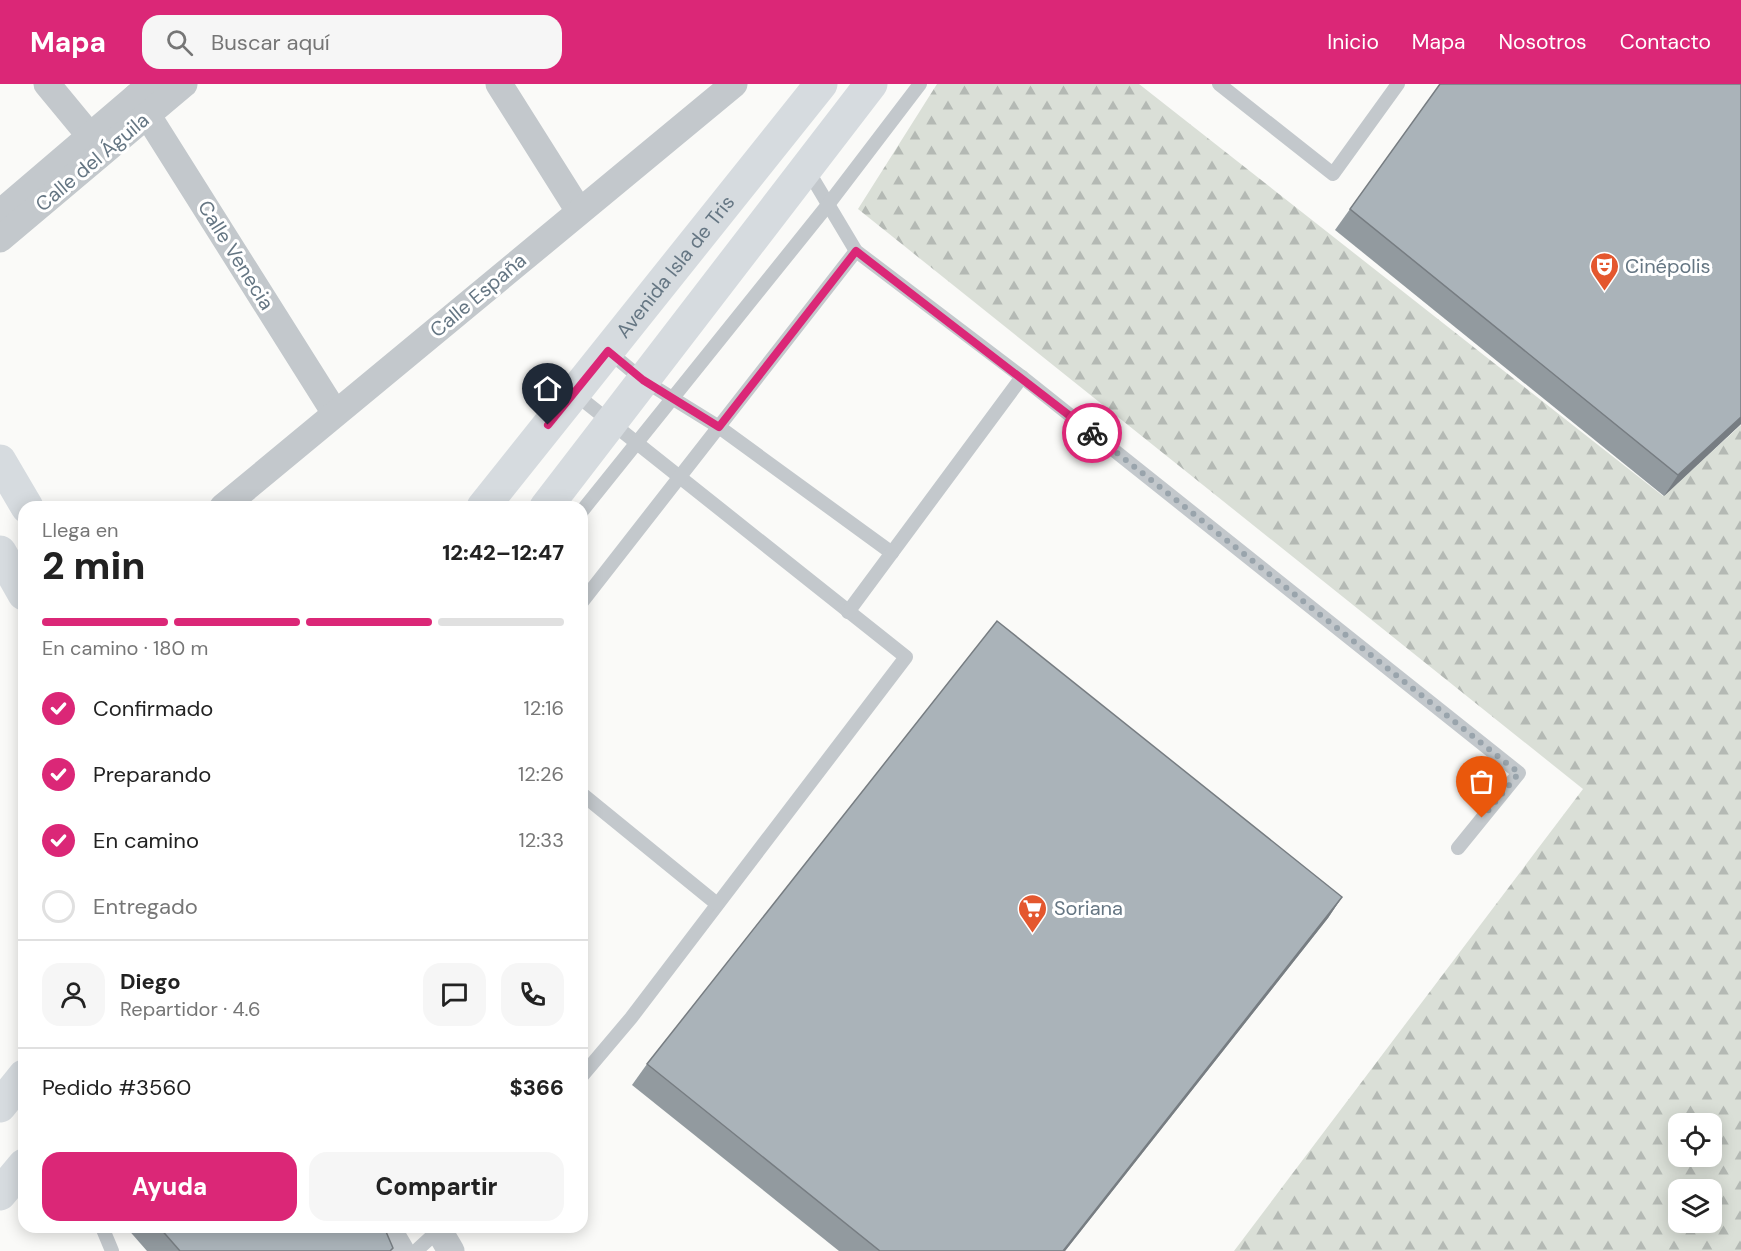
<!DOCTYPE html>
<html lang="es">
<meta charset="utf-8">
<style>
:root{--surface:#fff;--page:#f6f6f6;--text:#222;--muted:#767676;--line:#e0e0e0;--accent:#db2777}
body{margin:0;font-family:"DM Sans",sans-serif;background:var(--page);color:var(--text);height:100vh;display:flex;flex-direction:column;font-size:22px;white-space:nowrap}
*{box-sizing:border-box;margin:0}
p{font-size:20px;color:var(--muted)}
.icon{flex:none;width:33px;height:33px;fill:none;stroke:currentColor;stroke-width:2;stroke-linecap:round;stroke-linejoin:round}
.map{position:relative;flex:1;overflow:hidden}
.drawer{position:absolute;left:18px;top:417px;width:570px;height:732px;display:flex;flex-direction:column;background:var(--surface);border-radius:18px;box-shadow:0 3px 15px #0003}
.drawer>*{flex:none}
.tools{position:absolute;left:1668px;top:1029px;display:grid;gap:12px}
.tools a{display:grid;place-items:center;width:54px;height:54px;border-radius:12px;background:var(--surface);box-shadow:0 3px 15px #0003;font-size:30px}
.pin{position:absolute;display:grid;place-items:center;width:51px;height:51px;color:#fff;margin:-62px -26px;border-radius:50% 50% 50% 0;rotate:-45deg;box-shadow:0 0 6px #0007}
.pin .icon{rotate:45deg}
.courier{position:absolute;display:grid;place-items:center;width:60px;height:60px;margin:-30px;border:4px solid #db2777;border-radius:50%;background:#fff;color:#222;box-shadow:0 2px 8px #0007}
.summary em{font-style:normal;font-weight:800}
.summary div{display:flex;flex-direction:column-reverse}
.summary{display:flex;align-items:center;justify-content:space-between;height:102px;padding:0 24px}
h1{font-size:39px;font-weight:800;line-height:45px}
.bar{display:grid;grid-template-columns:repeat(4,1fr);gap:9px 6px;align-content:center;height:72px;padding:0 24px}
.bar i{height:8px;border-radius:4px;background:var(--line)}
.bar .selected{background:var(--accent)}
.bar p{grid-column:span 4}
.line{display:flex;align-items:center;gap:15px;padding:0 24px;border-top:2px solid var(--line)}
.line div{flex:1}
.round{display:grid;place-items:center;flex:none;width:63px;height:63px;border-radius:18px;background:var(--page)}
ol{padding:0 24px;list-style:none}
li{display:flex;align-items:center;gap:18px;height:66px}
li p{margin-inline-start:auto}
li .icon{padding:6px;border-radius:50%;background:var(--accent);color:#fff;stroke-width:4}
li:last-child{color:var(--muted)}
li i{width:33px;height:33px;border:3px solid var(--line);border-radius:50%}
.cta{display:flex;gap:12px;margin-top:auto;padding:12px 24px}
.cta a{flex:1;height:69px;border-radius:18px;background:var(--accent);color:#fff;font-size:24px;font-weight:800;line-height:69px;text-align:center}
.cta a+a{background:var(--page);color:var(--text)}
header{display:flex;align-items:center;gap:36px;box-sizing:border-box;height:84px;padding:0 30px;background:var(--accent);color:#fff}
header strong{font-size:28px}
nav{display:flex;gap:33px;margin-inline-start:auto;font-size:21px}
.search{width:420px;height:54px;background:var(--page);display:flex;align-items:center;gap:15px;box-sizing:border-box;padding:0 21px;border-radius:18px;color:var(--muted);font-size:22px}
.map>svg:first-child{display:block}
</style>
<header>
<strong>Mapa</strong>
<div class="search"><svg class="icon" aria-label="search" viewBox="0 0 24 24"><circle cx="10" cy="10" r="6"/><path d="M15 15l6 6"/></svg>Buscar aquí</div>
<nav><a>Inicio</a><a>Mapa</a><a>Nosotros</a><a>Contacto</a></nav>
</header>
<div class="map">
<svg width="1741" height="1167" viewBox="0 0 1741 1167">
<defs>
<pattern id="forest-firs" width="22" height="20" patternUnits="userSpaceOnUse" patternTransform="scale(1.5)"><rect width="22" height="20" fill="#dadfd7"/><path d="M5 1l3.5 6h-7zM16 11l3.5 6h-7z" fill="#b4b9b4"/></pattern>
</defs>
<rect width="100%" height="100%" fill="#fafaf8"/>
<path fill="url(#forest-firs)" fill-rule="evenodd" d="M937 0H1139L1663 412 1741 341V1167H1234L1583 705 858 125ZM1678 1040H1712V1072H1678ZM1678 1106H1712V1138H1678Z"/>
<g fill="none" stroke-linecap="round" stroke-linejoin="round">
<g stroke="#c3c8cc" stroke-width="14">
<path d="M1219 0 1333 90 1398 0"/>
<path d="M807 85 856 167 1022 293 1519 689 1458 764"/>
<path d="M608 267 643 296 719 343 892 469"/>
<path d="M574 309 906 573 631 934 582 992"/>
<path d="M582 427 827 122 920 0"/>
<path d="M582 518 856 167"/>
<path d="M848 528 1022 293"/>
<path d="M582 710 717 820"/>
<path d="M102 1143 112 1167"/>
<path d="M416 1167 441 1144"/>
</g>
<g stroke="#c3c8cc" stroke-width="27">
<path d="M47 0 90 52"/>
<path d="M499 0 579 127"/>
<path d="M136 13 335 329"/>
<path d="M0 129 151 0"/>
<path d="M0 155 184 0"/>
<path d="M223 423 734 0"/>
<path d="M387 1143 401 1167"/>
<path d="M437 1143 451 1167"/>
</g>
<g stroke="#d6dbdf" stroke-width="33">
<path d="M0 377 27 423"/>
<path id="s1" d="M483 423 821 0"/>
<path d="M546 423 871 0"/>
<path d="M0 468 24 510"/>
<path d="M0 1022 24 992"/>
<path d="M0 1110 24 1081"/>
</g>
</g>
<g fill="#929a9f">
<path d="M1350 125 1741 340 1664 412 1335 146Z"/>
<path d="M1342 813 1328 834 1065 1167H839L632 1001 647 980Z"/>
<path d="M126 1143H384L391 1167H147Z"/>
</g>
<g fill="#777d82">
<path d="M1741 333V340L1664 412 1678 391Z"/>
<path d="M1342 813 1328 834 1065 1167H1063Z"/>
</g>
<g fill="#aab3b9" stroke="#777d82" stroke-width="1.5">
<path d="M1440 0H1741V333L1678 391 1350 125Z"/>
<path d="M997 537 1342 813 1063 1167H880L647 980Z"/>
<path d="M159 1143H384L393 1164 390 1167H180Z"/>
</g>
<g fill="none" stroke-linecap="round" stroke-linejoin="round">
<path stroke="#99a4ac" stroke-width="6" stroke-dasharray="0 10.8" d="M1092 349 1519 689 1482 734"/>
<path stroke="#db2777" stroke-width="8" d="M548 341 608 267 643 296 719 343 856 167 1092 349"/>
</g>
<defs>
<symbol id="theatre-pin" viewBox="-11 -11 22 30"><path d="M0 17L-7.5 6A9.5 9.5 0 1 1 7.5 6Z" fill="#e4572e" stroke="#fff"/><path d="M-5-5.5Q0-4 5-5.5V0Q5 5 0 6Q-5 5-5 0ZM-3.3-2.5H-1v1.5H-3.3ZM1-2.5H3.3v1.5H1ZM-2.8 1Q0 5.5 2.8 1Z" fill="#fff"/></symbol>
<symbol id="supermarket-pin" viewBox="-11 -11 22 30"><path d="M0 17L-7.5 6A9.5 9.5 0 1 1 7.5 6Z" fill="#e4572e" stroke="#fff"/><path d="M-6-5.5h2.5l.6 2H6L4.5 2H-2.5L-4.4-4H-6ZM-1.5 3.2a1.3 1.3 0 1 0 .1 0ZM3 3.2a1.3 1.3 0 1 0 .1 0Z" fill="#fff"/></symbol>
</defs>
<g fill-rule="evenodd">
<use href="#theatre-pin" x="1588" y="166" width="33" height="45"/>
<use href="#supermarket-pin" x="1016" y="808" width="33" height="45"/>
</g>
<g text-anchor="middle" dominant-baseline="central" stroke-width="6" stroke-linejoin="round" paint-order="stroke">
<g font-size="20" fill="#657683" stroke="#fff">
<text transform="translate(92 78) rotate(-40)">Calle del Águila</text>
<text transform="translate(236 171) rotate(58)">Calle Venecia</text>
<text stroke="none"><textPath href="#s1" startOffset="308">Avenida Isla de Tris</textPath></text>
<text transform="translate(478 211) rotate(-40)">Calle España</text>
</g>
<g font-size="20" fill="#657683" stroke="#fff" text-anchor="start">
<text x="1625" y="182">Cinépolis</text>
<text x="1054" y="824">Soriana</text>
</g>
</g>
</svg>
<div class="tools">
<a><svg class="icon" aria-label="locate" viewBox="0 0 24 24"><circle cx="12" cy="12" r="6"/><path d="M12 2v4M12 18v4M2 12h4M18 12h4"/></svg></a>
<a><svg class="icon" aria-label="layers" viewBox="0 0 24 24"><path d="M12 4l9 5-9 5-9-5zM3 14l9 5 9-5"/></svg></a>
</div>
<div class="pin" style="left:1482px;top:734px;background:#ea580c"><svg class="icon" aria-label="bag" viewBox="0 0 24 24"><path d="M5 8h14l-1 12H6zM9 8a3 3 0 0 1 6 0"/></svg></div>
<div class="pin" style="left:548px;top:341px;background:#1f2937"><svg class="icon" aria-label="home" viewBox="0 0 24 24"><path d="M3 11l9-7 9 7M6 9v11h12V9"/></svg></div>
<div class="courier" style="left:1092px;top:349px"><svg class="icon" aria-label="bike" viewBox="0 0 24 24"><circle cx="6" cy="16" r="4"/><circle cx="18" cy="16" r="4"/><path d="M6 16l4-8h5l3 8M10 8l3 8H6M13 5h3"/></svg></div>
<section class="drawer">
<div class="summary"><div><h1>2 min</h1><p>Llega en</p></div><em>12:42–12:47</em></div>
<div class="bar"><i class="selected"></i><i class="selected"></i><i class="selected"></i><i></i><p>En camino · 180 m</p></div>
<ol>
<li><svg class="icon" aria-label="check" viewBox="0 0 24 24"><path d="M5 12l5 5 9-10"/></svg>Confirmado<p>12:16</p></li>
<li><svg class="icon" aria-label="check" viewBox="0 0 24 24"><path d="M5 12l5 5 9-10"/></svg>Preparando<p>12:26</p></li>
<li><svg class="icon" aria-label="check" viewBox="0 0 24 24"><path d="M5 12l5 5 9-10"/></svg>En camino<p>12:33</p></li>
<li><i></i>Entregado</li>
</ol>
<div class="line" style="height:108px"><a class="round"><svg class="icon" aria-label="person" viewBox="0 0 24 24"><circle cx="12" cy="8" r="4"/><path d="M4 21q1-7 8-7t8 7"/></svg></a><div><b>Diego</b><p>Repartidor · 4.6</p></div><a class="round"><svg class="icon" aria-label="chat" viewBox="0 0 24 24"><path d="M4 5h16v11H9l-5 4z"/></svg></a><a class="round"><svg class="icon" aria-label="phone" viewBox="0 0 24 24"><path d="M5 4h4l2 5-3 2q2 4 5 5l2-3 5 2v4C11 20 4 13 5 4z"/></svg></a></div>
<div class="line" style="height:78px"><div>Pedido #3560</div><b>$366</b></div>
<div class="cta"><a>Ayuda</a><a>Compartir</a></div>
</section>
</div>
